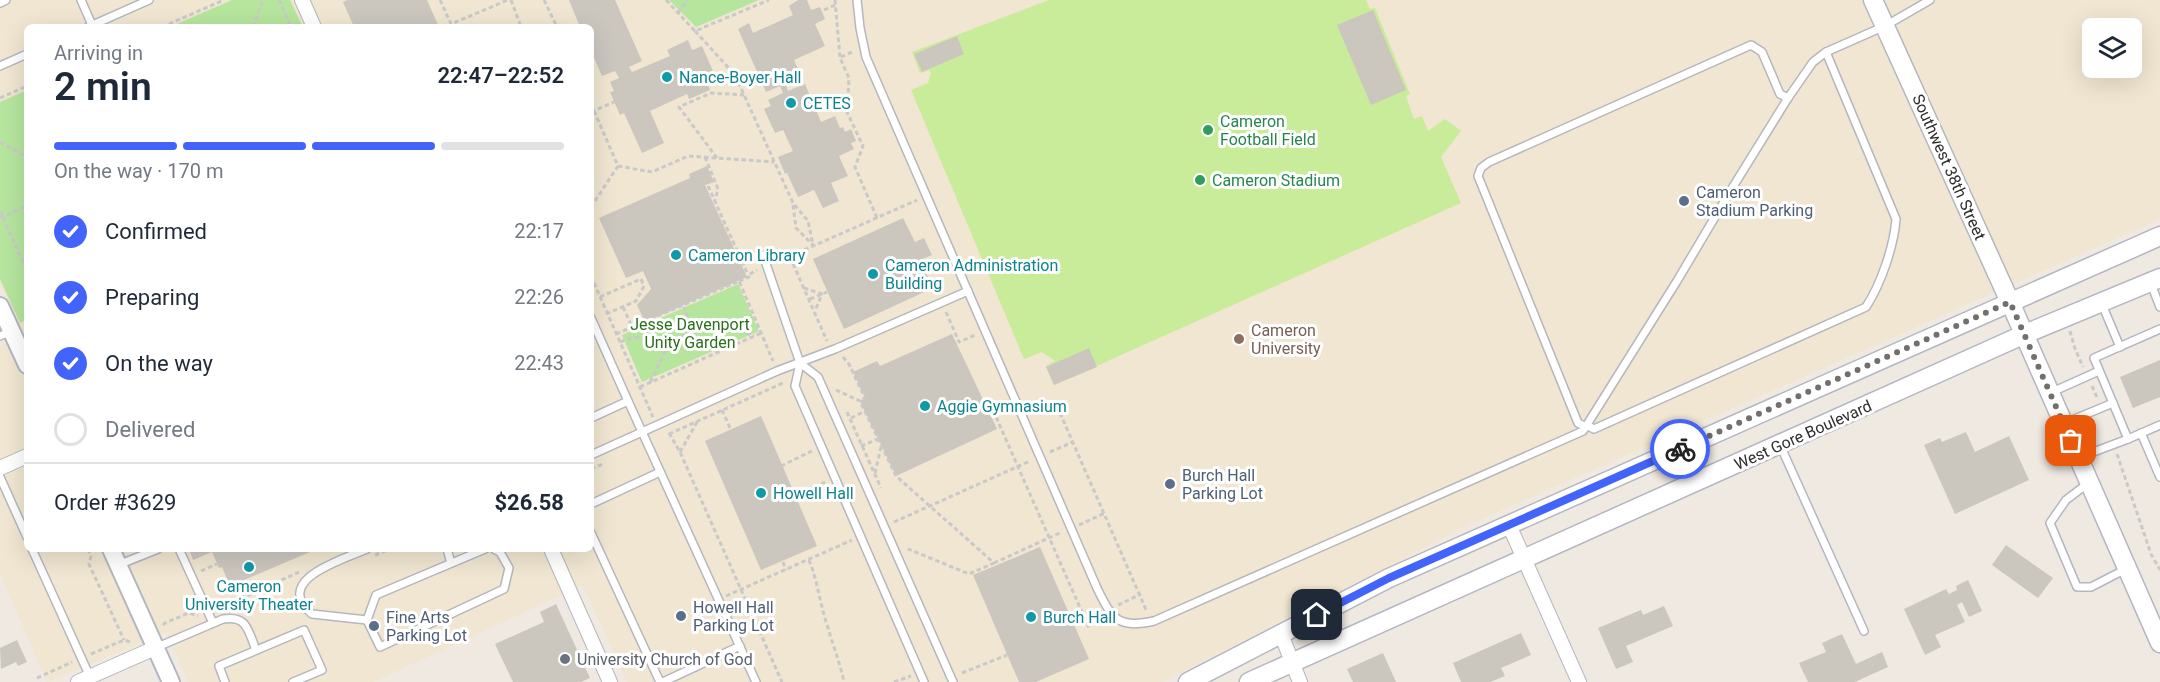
<!DOCTYPE html>
<meta charset="utf-8">
<style>
:root{--surface:#fff;--page:#f2f2f3;--text:#1f2937;--muted:#747a83;--line:#e0e1e3;--accent:#4264fb}
body{margin:0;font-family:Roboto,sans-serif;background:var(--page);color:var(--text);height:100vh;display:flex;flex-direction:column;font-size:22px;white-space:nowrap}
*{box-sizing:border-box;margin:0}
p{font-size:20px;color:var(--muted)}
.icon{flex:none;width:33px;height:33px;fill:none;stroke:currentColor;stroke-width:2;stroke-linecap:round;stroke-linejoin:round}
.map{position:relative;flex:1;overflow:hidden}
.panel{position:absolute;left:24px;top:24px;width:570px;height:528px;display:flex;flex-direction:column;background:var(--surface);border-radius:9px;box-shadow:0 6px 24px #0002}
.panel>*{flex:none}
.controls{position:absolute;left:2082px;top:18px;display:grid;gap:12px}
.controls a{display:grid;place-items:center;width:60px;height:60px;border-radius:9px;background:var(--surface);box-shadow:0 6px 24px #0002;font-size:30px}
.pin{position:absolute;display:grid;place-items:center;width:51px;height:51px;color:#fff;margin:-26px;border-radius:12px;box-shadow:0 3px 9px #0006}
.courier{position:absolute;display:grid;place-items:center;width:60px;height:60px;margin:-30px;border:4px solid #4264fb;border-radius:50%;background:#fff;color:#222;box-shadow:0 2px 8px #0007}
.summary em{font-style:normal;font-weight:600}
.summary div{display:flex;flex-direction:column-reverse}
.summary{display:flex;align-items:center;justify-content:space-between;height:102px;padding:0 30px}
h1{font-size:39px;font-weight:600;line-height:45px}
.bar{display:grid;grid-template-columns:repeat(4,1fr);gap:9px 6px;align-content:center;height:72px;padding:0 30px}
.bar i{height:8px;border-radius:4px;background:var(--line)}
.bar .on{background:var(--accent)}
.bar p{grid-column:span 4}
.line{display:flex;align-items:center;gap:15px;padding:0 30px;border-top:2px solid var(--line)}
.line div{flex:1}
ol{padding:0 30px;list-style:none}
li{display:flex;align-items:center;gap:18px;height:66px}
li p{margin-inline-start:auto}
li .icon{padding:6px;border-radius:50%;background:var(--accent);color:#fff;stroke-width:4}
li:last-child{color:var(--muted)}
li i{width:33px;height:33px;border:3px solid var(--line);border-radius:50%}
.map>svg:first-child{display:block}
</style>
<div class="map">
<svg width="2160" height="682" viewBox="0 0 2160 682">
<rect width="100%" height="100%" fill="#efe9e1"/>
<path fill="#f0e6d1" fill-rule="evenodd" d="M0 0H2160V219L1466 526 1162 682H627L583 585 373 682H188L167 632 47 682 0 573V344L23 334 0 284ZM27 27H591V549H27ZM2092 28H2132V68H2092Z"/>
<g fill="#b6e59e">
<path d="M232 0H290L303 27H170Z"/>
<path d="M669 0H759L696 27Z"/>
<path d="M27 90V319L20 323 0 279V102Z"/>
<path d="M738 284 759 331 642 382 622 335Z"/>
</g>
<path fill="#c9ec9a" d="M1049 0H1366L1370 9 1375 8 1410 94 1406 96 1414 119 1422 116 1428 131 1445 119 1461 131 1441 157 1461 203 1054 385 1046 366 1055 361 1042 352 1024 359 911 90 928 83 931 73 929 70 920 73 912 52Z"/>
<g fill="#cbc7bf">
<path d="M347 0H427L439 27H354L343 2Z"/>
<path d="M569 0H615L642 61 629 67 632 72 670 56 667 50 688 40 692 50 702 46 716 78 707 82 710 90 689 99 687 94 650 111 664 143 642 153 624 113 620 115 610 92 614 91 610 82 619 78 615 71 602 76 591 51V27H580Z"/>
<path d="M798 0H807L811 10 820 7 825 19 815 24 825 46 794 60 802 78 786 85 788 91 805 84 821 122 835 116 840 128 843 127 845 132 851 129 856 141 851 143 854 149 839 156 848 176 831 183 839 201 823 208 814 190 798 197 787 173 785 174 778 157 793 151 783 130 775 133 764 109 771 106 768 100 783 93 780 86 766 92 738 29 749 23 753 33 793 15 789 6Z"/>
<path d="M1373 10 1406 90 1371 105 1337 25Z"/>
<path d="M957 36 964 54 922 72 914 54Z"/>
<path d="M707 166 714 182 705 185 747 277 645 322 637 305 651 289 643 271 626 278 599 218 690 178 689 174Z"/>
<path d="M903 218 915 242 924 238 932 255 920 260 933 288 844 329 813 259Z"/>
<path d="M952 334 997 429 896 476 860 401 865 398 853 372 877 361 880 366Z"/>
<path d="M1089 348 1097 367 1054 385 1046 367Z"/>
<path d="M2160 360V397L2133 408 2120 377Z"/>
<path d="M761 416 817 546 761 570 705 441Z"/>
<path d="M1966 432 1975 452 2009 436 2029 480 1955 514 1924 445 1940 438 1942 442Z"/>
<path d="M2006 545 2053 578 2038 598 1992 565Z"/>
<path d="M1040 547 1089 659 1036 682H1019L973 575Z"/>
<path d="M189 549H309L310 552 230 586 222 567 219 568 212 552 193 560Z"/>
<path d="M1968 580 1982 611 1969 617 1962 602 1957 605 1965 622 1935 635 1941 647 1925 655 1904 609 1946 589 1949 594 1957 590 1956 586Z"/>
<path d="M556 604 590 678 581 682H513L495 644 544 622 540 612Z"/>
<path d="M1664 606 1673 626 1626 646 1633 662 1616 669 1598 628 1641 610 1643 615Z"/>
<path d="M1521 633 1531 655 1501 668 1505 676 1490 682H1461L1453 663Z"/>
<path d="M1842 634 1856 664 1882 652 1888 667 1855 682H1808L1799 663 1826 652 1822 643Z"/>
<path d="M17 640 27 662 18 666 16 662 1 669 0 648Z"/>
<path d="M1383 653 1396 682H1353L1347 669Z"/>
</g>
<g fill="none" stroke-linecap="round" stroke-linejoin="round">
<defs>
<g id="service">
<path d="M81 0 92 25"/>
<path d="M857 0 860 28 866 57 1097 588C1112 619 1118 629 1154 621L1583 431 1677 281 1731 190 1788 98 1813 62 1826 52 1885 26 1930 0"/>
<path d="M0 3 6 0"/>
<path d="M88 27 149 0"/>
<path d="M0 66 27 54"/>
<path d="M763 255 800 363 795 386 924 682"/>
<path d="M2151 284 2160 307"/>
<path d="M2101 302 2120 347"/>
<path d="M591 318 628 401 591 418"/>
<path d="M2160 329 2094 358 2128 439 2160 425"/>
<path d="M0 336 12 331"/>
<path d="M800 363 818 377 953 682"/>
<path d="M2052 392 2099 371"/>
<path d="M628 401 756 682"/>
<path d="M2065 423 2113 403"/>
<path d="M1588 426 1594 429 1866 307C1881 284 1894 246 1896 219L1826 52"/>
<path d="M1586 427 1578 423 1478 176 1481 168 1489 162 1751 45 1762 52 1780 94 1788 98"/>
<path d="M2141 433 2160 477"/>
<path d="M1780 445 1864 631"/>
<path d="M591 455 777 371 835 349 968 291"/>
<path d="M2080 457 2128 439"/>
<path d="M0 477 27 537"/>
<path d="M2087 484 2066 500 2050 523 2077 587H2091L2126 569"/>
<path d="M591 504 660 472"/>
<path d="M591 533 660 682"/>
<path d="M32 549 90 677"/>
<path d="M179 549 213 623"/>
<path d="M367 549C344 559 271 580 312 614L367 620"/>
<path d="M447 549 451 563"/>
<path d="M485 549 376 595 367 620 380 647 504 589 509 568 500 552 494 549"/>
<path d="M118 565 158 549"/>
<path d="M155 648 223 619C247 615 248 630 256 650"/>
<path d="M225 682 219 666 304 630 322 670 293 682"/>
<path d="M663 682 740 646"/>
</g>
<g id="minor">
<path d="M302 0 314 27"/>
<path d="M0 468 27 456"/>
<path d="M1509 525 1579 682"/>
<path d="M551 549 610 682"/>
<path d="M1281 634 1300 682"/>
<path d="M78 682 155 648"/>
</g>
<g id="tertiary">
<path d="M0 306 27 365"/>
<path d="M111 549 171 682"/>
</g>
<g id="secondary">
<path d="M1873 0 2010 302 2160 643"/>
<path d="M1188 682 1389 578 2160 236"/>
<path d="M1249 682 2025 334 2160 278"/>
</g>
</defs>
<use href="#service" stroke="#b4b7c1" stroke-width="10"/>
<use href="#minor" stroke="#b4b7c1" stroke-width="16"/>
<use href="#tertiary" stroke="#b4b7c1" stroke-width="20"/>
<use href="#secondary" stroke="#b4b7c1" stroke-width="21"/>
<g stroke="#c9c9c9" stroke-width="3" stroke-dasharray="4.5 3" stroke-linecap="butt">
<path d="M279 0 291 27"/>
<path d="M440 0 451 24 508 0"/>
<path d="M511 0 521 27"/>
<path d="M544 0 557 27"/>
<path d="M666 0 695 31 769 0"/>
<path d="M835 0 840 58 849 78 847 112 863 146 855 167 877 218"/>
<path d="M824 10 835 5"/>
<path d="M678 13 687 0"/>
<path d="M162 27 224 0"/>
<path d="M253 27 263 0"/>
<path d="M695 31 735 75 793 203 808 221 813 245"/>
<path d="M841 57 854 51"/>
<path d="M0 98 27 86"/>
<path d="M591 104 618 166 591 207"/>
<path d="M591 112 614 102"/>
<path d="M0 142 27 157"/>
<path d="M705 157 718 189 715 200"/>
<path d="M717 158 679 107 711 93 744 95"/>
<path d="M618 166 652 172 688 156 774 162"/>
<path d="M708 186 748 275"/>
<path d="M793 205 796 228 813 245"/>
<path d="M0 211 27 271"/>
<path d="M0 218 27 206"/>
<path d="M790 257 827 341"/>
<path d="M777 262 917 200"/>
<path d="M591 276 653 417"/>
<path d="M739 281 749 277 748 275 757 270"/>
<path d="M804 288 822 294 815 311"/>
<path d="M600 297 641 279 644 286 636 301 606 314"/>
<path d="M810 299 827 292"/>
<path d="M623 307 632 327"/>
<path d="M946 312 959 342 975 335"/>
<path d="M2070 331 2074 346 2083 367"/>
<path d="M616 334 739 281 773 361"/>
<path d="M682 338C690 325 689 320 684 307"/>
<path d="M620 342C637 335 651 336 669 342L650 383"/>
<path d="M669 342 692 335 718 323 754 336"/>
<path d="M843 357 849 364 865 398 861 400"/>
<path d="M2092 386 2098 400"/>
<path d="M640 387 761 333"/>
<path d="M836 390 860 401 896 476 994 563 969 574 908 549"/>
<path d="M1006 403 993 410 1089 628"/>
<path d="M722 410 731 430"/>
<path d="M847 412 881 488"/>
<path d="M1060 413 1147 612"/>
<path d="M851 418 865 411"/>
<path d="M669 433 680 452 782 682"/>
<path d="M669 434 783 383"/>
<path d="M861 446 878 439"/>
<path d="M680 452 697 422"/>
<path d="M1050 452 1073 442"/>
<path d="M2117 454 2151 554 2160 570"/>
<path d="M781 466 812 451"/>
<path d="M591 469 605 463"/>
<path d="M875 473 881 447"/>
<path d="M794 496 825 482"/>
<path d="M894 522 1030 461"/>
<path d="M1079 525 1105 513"/>
<path d="M88 549 91 556 89 564 124 640"/>
<path d="M375 555 390 549"/>
<path d="M809 560C818 582 820 605 828 628 833 646 840 663 844 682"/>
<path d="M783 562 786 570"/>
<path d="M994 563 1062 532"/>
<path d="M201 571 217 564"/>
<path d="M726 596 852 540"/>
<path d="M1118 605 1141 594"/>
<path d="M220 608 299 572"/>
<path d="M1075 624 1098 614"/>
<path d="M163 625 165 623 189 613 198 616"/>
<path d="M91 654 124 640 131 642"/>
<path d="M962 673 1007 655"/>
<path d="M37 678 72 662"/>
<path d="M894 682 911 676"/>
</g>
<use href="#service" stroke="#fff" stroke-width="7"/>
<use href="#minor" stroke="#fff" stroke-width="14"/>
<use href="#tertiary" stroke="#fff" stroke-width="16"/>
<use href="#secondary" stroke="#fff" stroke-width="18"/>
</g>
<g fill="none" stroke-linecap="round" stroke-linejoin="round">
<path stroke="#726f6d" stroke-width="6" stroke-dasharray="0 10.8" d="M1680 449 2010 302 2071 441"/>
<path stroke="#4264fb" stroke-width="8" d="M1317 615 1389 578 1680 449"/>
</g>
<g fill="#0f9aa8" stroke="#fff" stroke-width="2">
<circle cx="667" cy="77" r="6"/>
<circle cx="791" cy="103" r="6"/>
<circle cx="676" cy="255" r="6"/>
<circle cx="873" cy="274" r="6"/>
<circle cx="925" cy="406" r="6"/>
<circle cx="761" cy="493" r="6"/>
<circle cx="249" cy="567" r="6"/>
<circle cx="1031" cy="617" r="6"/>
</g>
<g fill="#2e9e5b" stroke="#fff" stroke-width="2">
<circle cx="1208" cy="130" r="6"/>
<circle cx="1200" cy="180" r="6"/>
</g>
<g fill="#5c6f8a" stroke="#fff" stroke-width="2">
<circle cx="1684" cy="201" r="6"/>
<circle cx="1170" cy="484" r="6"/>
<circle cx="681" cy="616" r="6"/>
<circle cx="374" cy="626" r="6"/>
</g>
<circle fill="#8d6e63" stroke="#fff" stroke-width="2" cx="1239" cy="339" r="6"/>
<circle fill="#6b7280" stroke="#fff" stroke-width="2" cx="565" cy="659" r="6"/>
<g text-anchor="middle" dominant-baseline="central" stroke-width="6" stroke-linejoin="round" paint-order="stroke">
<g font-size="16" fill="#0d838f" stroke="#fff" text-anchor="start">
<text x="679" y="77">Nance-Boyer Hall</text>
<text x="803" y="103">CETES</text>
<text x="688" y="255">Cameron Library</text>
<text x="885" y="265">Cameron Administration<tspan x="885" dy="18">Building</tspan></text>
<text x="937" y="406">Aggie Gymnasium</text>
<text x="773" y="493">Howell Hall</text>
<text x="249" y="586" text-anchor="middle">Cameron<tspan x="249" dy="18">University Theater</tspan></text>
<text x="1043" y="617">Burch Hall</text>
</g>
<g font-size="16" fill="#27864d" stroke="#fff" text-anchor="start">
<text x="1220" y="121">Cameron<tspan x="1220" dy="18">Football Field</tspan></text>
<text x="1212" y="180">Cameron Stadium</text>
</g>
<g font-size="16" fill="#2e2e2e" stroke="#fff">
<text transform="translate(1949 167) rotate(66)">Southwest 38th Street</text>
<text transform="translate(1803 435) rotate(-24)">West Gore Boulevard</text>
</g>
<g font-size="16" fill="#4e5e75" stroke="#fff" text-anchor="start">
<text x="1696" y="192">Cameron<tspan x="1696" dy="18">Stadium Parking</tspan></text>
<text x="1182" y="475">Burch Hall<tspan x="1182" dy="18">Parking Lot</tspan></text>
<text x="693" y="607">Howell Hall<tspan x="693" dy="18">Parking Lot</tspan></text>
<text x="386" y="617">Fine Arts<tspan x="386" dy="18">Parking Lot</tspan></text>
</g>
<g font-size="16" fill="#2c6e1b" stroke="#fff">
<text x="690" y="324">Jesse Davenport<tspan x="690" dy="18">Unity Garden</tspan></text>
</g>
<g font-size="16" fill="#785e54" stroke="#fff" text-anchor="start">
<text x="1251" y="330">Cameron<tspan x="1251" dy="18">University</tspan></text>
</g>
<g font-size="16" fill="#5b616d" stroke="#fff" text-anchor="start">
<text x="577" y="659">University Church of God</text>
</g>
</g>
</svg>
<div class="controls">
<a><svg class="icon" aria-label="layers" viewBox="0 0 24 24"><path d="M12 4l9 5-9 5-9-5zM3 14l9 5 9-5"/></svg></a>
</div>
<div class="pin" style="left:2071px;top:441px;background:#ea580c"><svg class="icon" aria-label="bag" viewBox="0 0 24 24"><path d="M5 8h14l-1 12H6zM9 8a3 3 0 0 1 6 0"/></svg></div>
<div class="pin" style="left:1317px;top:615px;background:#1f2937"><svg class="icon" aria-label="home" viewBox="0 0 24 24"><path d="M3 11l9-7 9 7M6 9v11h12V9"/></svg></div>
<div class="courier" style="left:1680px;top:449px"><svg class="icon" aria-label="bike" viewBox="0 0 24 24"><circle cx="6" cy="16" r="4"/><circle cx="18" cy="16" r="4"/><path d="M6 16l4-8h5l3 8M10 8l3 8H6M13 5h3"/></svg></div>
<section class="panel">
<div class="summary"><div><h1>2 min</h1><p>Arriving in</p></div><em>22:47–22:52</em></div>
<div class="bar"><i class="on"></i><i class="on"></i><i class="on"></i><i></i><p>On the way · 170 m</p></div>
<ol>
<li><svg class="icon" aria-label="check" viewBox="0 0 24 24"><path d="M5 12l5 5 9-10"/></svg>Confirmed<p>22:17</p></li>
<li><svg class="icon" aria-label="check" viewBox="0 0 24 24"><path d="M5 12l5 5 9-10"/></svg>Preparing<p>22:26</p></li>
<li><svg class="icon" aria-label="check" viewBox="0 0 24 24"><path d="M5 12l5 5 9-10"/></svg>On the way<p>22:43</p></li>
<li><i></i>Delivered</li>
</ol>
<div class="line" style="height:78px"><div>Order #3629</div><b>$26.58</b></div>
</section>
</div>
